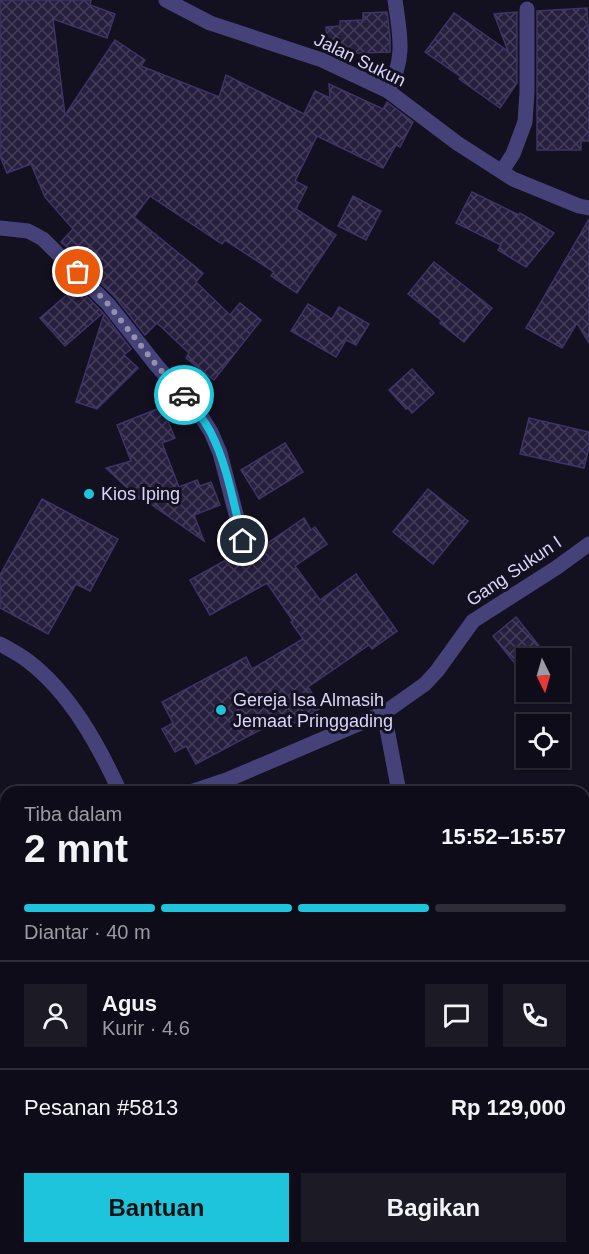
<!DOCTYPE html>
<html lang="id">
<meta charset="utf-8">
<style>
:root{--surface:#0e0c18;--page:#1c1a25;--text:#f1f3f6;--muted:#9b9ba2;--line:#2e2c37;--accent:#1ec4dc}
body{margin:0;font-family:Helvetica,sans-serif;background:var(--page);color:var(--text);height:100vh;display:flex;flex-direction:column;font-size:22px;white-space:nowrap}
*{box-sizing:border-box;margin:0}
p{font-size:20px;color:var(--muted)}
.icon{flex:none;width:33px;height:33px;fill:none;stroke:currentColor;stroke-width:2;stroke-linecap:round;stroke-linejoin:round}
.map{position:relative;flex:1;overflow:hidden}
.panel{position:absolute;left:0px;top:786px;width:590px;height:468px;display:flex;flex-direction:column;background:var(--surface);border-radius:18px 18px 0 0;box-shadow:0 2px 4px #0004,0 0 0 2px var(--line)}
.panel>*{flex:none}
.needle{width:39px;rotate:175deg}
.fabs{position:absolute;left:516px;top:648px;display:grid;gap:12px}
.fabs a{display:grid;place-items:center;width:54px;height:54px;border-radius:0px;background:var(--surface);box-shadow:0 2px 4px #0004,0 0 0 2px var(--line);font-size:30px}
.pin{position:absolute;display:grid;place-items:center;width:51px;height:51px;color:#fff;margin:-26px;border:3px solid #fff;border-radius:50%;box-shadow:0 2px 6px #0007}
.courier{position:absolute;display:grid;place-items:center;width:60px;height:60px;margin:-30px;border:4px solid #1ec4dc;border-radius:50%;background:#fff;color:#222;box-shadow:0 2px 8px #0007}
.summary em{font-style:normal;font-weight:700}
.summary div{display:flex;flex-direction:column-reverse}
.summary{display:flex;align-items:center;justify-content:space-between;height:102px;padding:0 24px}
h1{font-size:39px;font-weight:700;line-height:45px}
.bar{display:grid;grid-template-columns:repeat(4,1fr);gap:9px 6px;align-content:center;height:72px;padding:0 24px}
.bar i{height:8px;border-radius:4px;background:var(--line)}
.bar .active{background:var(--accent)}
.bar p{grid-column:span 4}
.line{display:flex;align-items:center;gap:15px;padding:0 24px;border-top:2px solid var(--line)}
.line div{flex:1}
.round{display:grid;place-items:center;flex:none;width:63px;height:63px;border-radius:0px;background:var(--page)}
.button{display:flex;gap:12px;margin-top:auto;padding:12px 24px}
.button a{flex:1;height:69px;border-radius:0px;background:var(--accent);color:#111;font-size:24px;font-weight:700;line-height:69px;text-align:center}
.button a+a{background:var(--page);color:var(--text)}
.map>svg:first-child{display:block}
</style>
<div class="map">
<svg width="589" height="1254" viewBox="0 0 589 1254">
<defs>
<pattern id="building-cross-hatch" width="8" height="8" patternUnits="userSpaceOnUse" patternTransform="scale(1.5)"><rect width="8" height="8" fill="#261f3e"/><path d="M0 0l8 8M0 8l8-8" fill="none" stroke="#453f5b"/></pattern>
</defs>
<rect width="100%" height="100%" fill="#131020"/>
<g fill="url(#building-cross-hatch)" stroke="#3f3467" stroke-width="1.5">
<path d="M0 0H91L90 5 115 14 107 38 53 19 65 115 115 40 145 60 141 66 219 97 226 75 304 114 315 91 330 98 329 84 383 109 387 102 413 122 400 147 396 145 383 168 317 136 295 181 307 187 296 209 336 235 297 293 271 276 274 272 225 240 222 244 150 196 134 217 203 273 196 282 230 315 240 303 261 320 214 380 186 358 189 353 157 323 145 335 115 297 91 274 94 271 61 242 73 229 45 197 31 164 7 173 0 156Z"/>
<path d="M587 8 589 44V141H581V150H537V11Z"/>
<path d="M387 12 390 36V52L333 54 327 52 326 27 340 26V21L363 20V13Z"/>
<path d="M517 12V83L500 108 459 79 461 77 425 52 454 13 508 51 494 14Z"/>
<path d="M472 192 519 215 520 213 554 233 526 267 498 250 501 245 456 223Z"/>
<path d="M353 196 381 211 366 240 338 226Z"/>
<path d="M589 219V343L577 323 562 348 526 328Z"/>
<path d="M434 262 492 308 464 342 440 323 442 321 408 294Z"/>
<path d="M77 286 103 313 65 346 40 318Z"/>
<path d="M308 304 332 319 339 307 369 324 356 345 346 340 336 357 291 331Z"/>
<path d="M104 314 131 349 124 355 138 368 97 409 76 402Z"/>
<path d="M412 369 434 393 412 413 408 408 406 409 389 390Z"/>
<path d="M162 407 175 438 162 443 179 487 197 480 200 486 211 482 220 505 194 515 204 541 142 498 139 499 106 468 131 461 117 425Z"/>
<path d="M529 418 589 432V447L584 468 520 454Z"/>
<path d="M285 443 303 472 259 499 241 470Z"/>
<path d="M428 489 468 521 433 564 393 532Z"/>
<path d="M42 499 118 539 90 591 76 584 48 634 0 608V575Z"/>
<path d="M304 518 311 530 315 527 327 544 295 566 320 600 356 574 397 631 372 649 369 645 308 687 321 708 293 724 288 715 196 764 186 746 175 752 162 729 173 723 162 702 246 657 252 669 303 639 291 622 293 621 267 583 210 615 190 580 233 556 237 564Z"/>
<path d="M516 617 544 652 535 658H526V666L521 671 493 636Z"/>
</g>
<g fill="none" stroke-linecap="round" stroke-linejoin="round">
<g stroke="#454179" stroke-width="15">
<path d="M388 91C406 57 400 36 395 0"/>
<path d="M502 171 513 154 525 122 527 92V9"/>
<path d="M0 228 28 231 43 239 108 304 157 366 199 413 211 432 220 453 243 541"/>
<path d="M384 713 399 792"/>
<path d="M190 792 229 779 384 713 425 684 437 671 473 621 556 568 589 544"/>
<path d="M584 952 589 955"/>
<path d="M0 1159 6 1155"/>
<path d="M584 1203 589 1190"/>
<path d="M552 1254 556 1248"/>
</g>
<g stroke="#454179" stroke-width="15">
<path d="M166 0 210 23 322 60 388 91 457 143 513 179 579 206 589 208"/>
<path d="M0 644C9 649 19 654 28 661 70 693 98 744 120 792"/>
<path d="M337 1248 342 1254"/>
</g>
</g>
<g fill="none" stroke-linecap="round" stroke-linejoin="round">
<path stroke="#9490ad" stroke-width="6" stroke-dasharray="0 10.8" d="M78 272 108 304 157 366 184 395"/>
<path stroke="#1ec4dc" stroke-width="8" d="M184 395C194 407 204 419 211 433 227 464 234 506 243 541"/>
</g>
<g fill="#1ec4dc" stroke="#131020" stroke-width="2">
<circle cx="89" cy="494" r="6"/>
<circle cx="221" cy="710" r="6"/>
</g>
<g text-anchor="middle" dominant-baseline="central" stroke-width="6" stroke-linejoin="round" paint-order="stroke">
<g font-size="18" fill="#dad5f9" stroke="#131020">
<text transform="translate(360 60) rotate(26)">Jalan Sukun</text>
<text transform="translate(514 571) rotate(-34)">Gang Sukun I</text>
</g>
<g font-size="18" fill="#dad5f9" stroke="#131020" text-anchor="start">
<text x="101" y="494">Kios Iping</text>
<text x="233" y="700">Gereja Isa Almasih<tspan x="233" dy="21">Jemaat Pringgading</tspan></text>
</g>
</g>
</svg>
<div class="fabs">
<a><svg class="needle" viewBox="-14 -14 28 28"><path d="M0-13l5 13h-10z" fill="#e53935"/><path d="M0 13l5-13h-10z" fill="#9b9ba2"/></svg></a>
<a><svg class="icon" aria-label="locate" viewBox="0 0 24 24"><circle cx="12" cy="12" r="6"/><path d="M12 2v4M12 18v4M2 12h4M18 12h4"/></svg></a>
</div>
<div class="pin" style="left:78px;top:272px;background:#ea580c"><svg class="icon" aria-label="bag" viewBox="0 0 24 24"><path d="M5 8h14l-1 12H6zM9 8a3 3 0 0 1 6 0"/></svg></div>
<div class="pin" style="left:243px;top:541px;background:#1f2937"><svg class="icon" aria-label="home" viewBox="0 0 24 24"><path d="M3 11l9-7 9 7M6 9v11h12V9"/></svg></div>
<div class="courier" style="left:184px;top:395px"><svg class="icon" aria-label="car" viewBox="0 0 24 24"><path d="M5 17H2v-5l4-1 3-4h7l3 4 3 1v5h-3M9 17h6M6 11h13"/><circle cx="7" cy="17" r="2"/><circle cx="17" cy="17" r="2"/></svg></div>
<section class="panel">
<div class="summary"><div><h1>2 mnt</h1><p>Tiba dalam</p></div><em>15:52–15:57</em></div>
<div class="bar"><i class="active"></i><i class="active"></i><i class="active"></i><i></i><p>Diantar · 40 m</p></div>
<div class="line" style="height:108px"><a class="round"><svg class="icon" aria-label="person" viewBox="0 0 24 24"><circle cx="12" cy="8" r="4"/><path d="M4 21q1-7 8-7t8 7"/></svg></a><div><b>Agus</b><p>Kurir · 4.6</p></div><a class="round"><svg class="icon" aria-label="chat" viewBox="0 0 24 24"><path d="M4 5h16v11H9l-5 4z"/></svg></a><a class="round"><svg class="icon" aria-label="phone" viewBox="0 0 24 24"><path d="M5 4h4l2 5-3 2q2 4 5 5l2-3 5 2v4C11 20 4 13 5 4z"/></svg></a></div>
<div class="line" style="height:78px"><div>Pesanan #5813</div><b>Rp 129,000</b></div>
<div class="button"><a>Bantuan</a><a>Bagikan</a></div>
</section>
</div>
